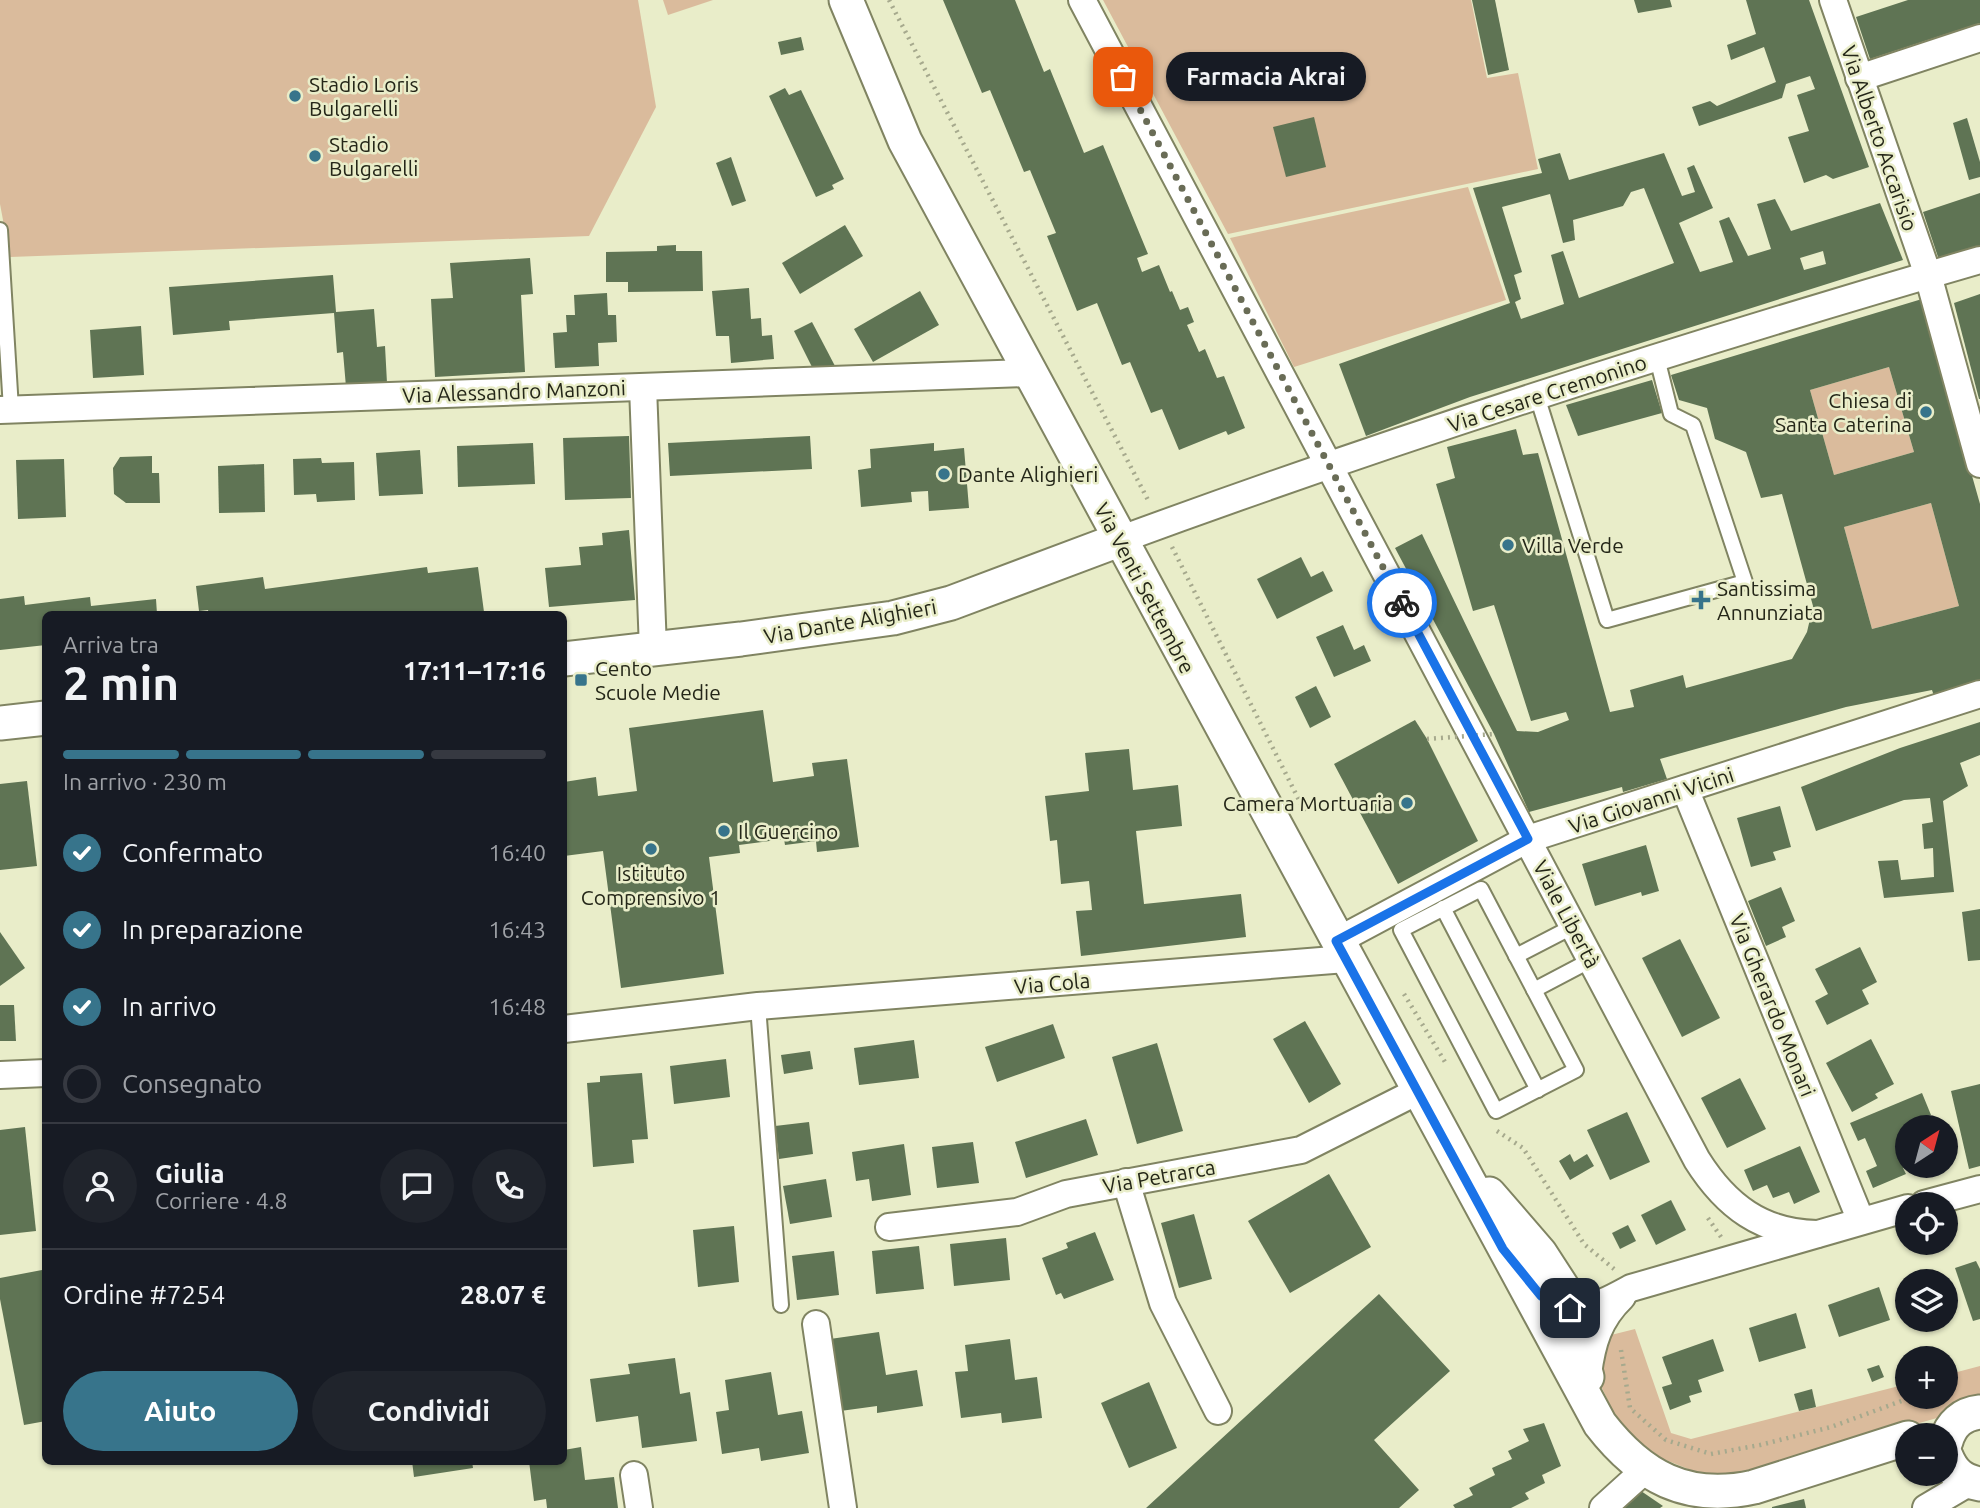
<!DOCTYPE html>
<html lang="it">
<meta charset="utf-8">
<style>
:root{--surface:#171b24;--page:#20242c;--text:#f1f3f6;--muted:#9ea1a6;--line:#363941;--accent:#37748b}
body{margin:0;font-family:Ubuntu,sans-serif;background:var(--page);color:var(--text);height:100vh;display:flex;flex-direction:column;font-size:26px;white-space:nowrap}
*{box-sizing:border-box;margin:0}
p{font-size:23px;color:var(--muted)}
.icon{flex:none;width:38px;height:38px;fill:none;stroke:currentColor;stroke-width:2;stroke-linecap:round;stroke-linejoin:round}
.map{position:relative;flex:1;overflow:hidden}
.panel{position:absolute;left:42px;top:611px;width:525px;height:854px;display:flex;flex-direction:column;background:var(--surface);border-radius:10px;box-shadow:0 2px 5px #0004}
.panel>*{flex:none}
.needle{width:46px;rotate:36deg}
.fabs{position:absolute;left:1895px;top:1115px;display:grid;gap:14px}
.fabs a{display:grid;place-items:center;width:63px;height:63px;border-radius:50%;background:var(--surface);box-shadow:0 2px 5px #0004;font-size:35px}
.pin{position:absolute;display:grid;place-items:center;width:60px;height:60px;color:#fff;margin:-30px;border-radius:14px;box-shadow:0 4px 10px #0006}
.courier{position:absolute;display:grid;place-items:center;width:70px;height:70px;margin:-35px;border:5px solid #1a73e8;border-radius:50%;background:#fff;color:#222;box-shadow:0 2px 9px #0007}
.bubble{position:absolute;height:49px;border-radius:24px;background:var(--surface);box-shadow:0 2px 5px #0004;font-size:23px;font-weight:700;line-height:49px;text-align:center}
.head em{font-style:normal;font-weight:700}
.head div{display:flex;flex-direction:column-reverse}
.head{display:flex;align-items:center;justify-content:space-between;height:119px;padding:0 21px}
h1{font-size:46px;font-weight:700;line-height:52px}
.bar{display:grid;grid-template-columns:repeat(4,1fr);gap:10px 7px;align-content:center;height:84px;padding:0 21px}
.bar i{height:9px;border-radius:5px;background:var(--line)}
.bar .active{background:var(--accent)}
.bar p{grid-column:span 4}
.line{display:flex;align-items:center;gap:18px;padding:0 21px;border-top:2px solid var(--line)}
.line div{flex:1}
.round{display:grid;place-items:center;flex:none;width:74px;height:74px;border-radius:37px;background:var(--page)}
ol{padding:0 21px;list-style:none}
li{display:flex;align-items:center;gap:21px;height:77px}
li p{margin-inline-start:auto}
li .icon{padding:7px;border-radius:50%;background:var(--accent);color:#fff;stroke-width:4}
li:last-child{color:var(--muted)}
li i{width:38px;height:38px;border:4px solid var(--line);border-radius:50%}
.primary-button{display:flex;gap:14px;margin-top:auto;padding:14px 21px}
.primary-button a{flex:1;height:80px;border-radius:42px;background:var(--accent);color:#fff;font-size:28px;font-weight:700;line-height:80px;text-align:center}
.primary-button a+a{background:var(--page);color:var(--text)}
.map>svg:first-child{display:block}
</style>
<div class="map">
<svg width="1980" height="1508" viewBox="0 0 1980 1508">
<rect width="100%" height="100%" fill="#e9edc9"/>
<g fill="#dabb9c">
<path d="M0 0H638L656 107 589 236 10 257 0 204Z"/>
<path d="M663 0H713L668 15Z"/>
<path d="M1103 0H1471L1487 78 1518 73 1538 169 1228 234Z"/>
<path d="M1468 187 1506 300 1294 367 1230 238Z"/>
<path d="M1889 367 1914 452 1834 475 1810 390Z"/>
<path d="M1931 503 1959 606 1872 629 1844 527Z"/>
<path d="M1635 1329 1671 1433 1691 1439 1907 1384 1908 1396H1946V1375L1980 1366V1406L1733 1475 1698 1473 1661 1458 1630 1434 1613 1411 1599 1382 1603 1337Z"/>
</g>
<g fill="#5f7454" fill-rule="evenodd">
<path d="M943 0H1015L1044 72 1050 69 1084 153 1103 145 1148 254 1137 258 1142 272 1159 265 1170 292 1172 291 1180 310 1188 307 1194 322 1187 325 1199 352 1205 349 1217 378 1224 376 1245 428 1228 435 1226 431 1179 450 1162 409 1151 413 1130 362 1122 365 1097 303 1077 311 1047 236 1056 233 1030 170 1024 172 990 90 982 93Z"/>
<path d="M1472 0H1495L1509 70 1488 75Z"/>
<path d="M1634 0H1670L1672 7 1638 13Z"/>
<path d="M1746 0H1809L1869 167 1833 179 1826 175 1804 183 1788 137 1809 131 1797 95 1815 89 1810 76 1786 84 1782 98 1699 126 1692 107 1710 101 1717 106 1776 82 1764 47 1731 60 1727 45 1756 34Z"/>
<path d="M1908 0H1980V23L1870 59 1856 17Z"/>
<path d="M801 37 804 50 781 55 778 42Z"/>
<path d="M785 88 789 95 801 90 844 179 832 185 834 189 816 197 769 96Z"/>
<path d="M1314 117 1326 167 1286 177 1273 127Z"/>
<path d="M1967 118 1980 162V177L1969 180 1953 123Z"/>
<path d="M1560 153 1569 180 1664 153 1682 196 1695 192 1687 168 1694 165 1713 208 1679 223 1700 272 1733 262 1719 221 1729 217 1748 256 1771 249 1757 204 1775 199 1791 231 1880 203 1903 260 1470 397 1366 436 1339 364 1510 303 1473 188 1542 173 1538 159ZM1644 188 1674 263 1579 298 1563 251 1551 255 1564 304 1521 319 1515 302 1521 299 1514 275 1522 272 1502 207 1550 194 1563 243 1575 240 1573 220 1623 206 1631 192ZM1823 251 1826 264 1804 270 1800 258Z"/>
<path d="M731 157 746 201 732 206 716 163Z"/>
<path d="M1980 193V246L1939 260 1923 212Z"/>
<path d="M845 225 863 256 800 294 782 263Z"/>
<path d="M676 245V251H702L703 291 628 292V282H606V252L657 251V246Z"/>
<path d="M530 258 533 294 521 295 525 372 435 377 431 299 453 298 450 263Z"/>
<path d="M333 275 336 312 374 309 377 347 385 346 387 383 346 387 343 352 337 353 334 313 229 321 230 330 173 335 169 287Z"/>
<path d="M749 288 751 319 761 318 762 336 772 335 774 359 731 363 729 336H716L712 291Z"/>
<path d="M920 291 939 325 873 362 854 329Z"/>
<path d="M607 293 608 315H616L617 342 598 343 599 366 555 368 553 333 567 332 566 315H575L574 295Z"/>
<path d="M1980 294V399H1979L1954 303Z"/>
<path d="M1922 299 1980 504V686L1935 699 1932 690 1846 707 1660 759 1667 779 1623 792 1622 787 1529 812 1494 734 1395 548 1422 534 1517 731 1538 732 1569 720 1566 712 1531 721 1494 605 1473 611 1436 484 1455 478 1447 447 1516 429 1523 455 1538 453 1610 712 1634 707 1630 690 1683 675 1686 688 1792 659 1807 632 1813 606 1782 494 1761 498 1746 452 1715 439 1707 408 1679 400 1671 375ZM1889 367 1914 452 1834 475 1810 390ZM1931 503 1959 606 1872 629 1844 527Z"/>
<path d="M812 322 835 366 816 375 794 331Z"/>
<path d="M141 326 144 375 93 378 90 330Z"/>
<path d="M1652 380 1662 413 1578 436 1566 405Z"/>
<path d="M629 436 631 498 565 500 563 438Z"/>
<path d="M810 436 812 469 670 476 668 443Z"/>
<path d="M533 443 535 484 458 487 457 446Z"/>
<path d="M934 443V451L964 448 969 508 929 511 928 491 911 492 912 502 861 507 858 470 871 468 870 449Z"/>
<path d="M420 450 423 494 379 496 376 453Z"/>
<path d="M152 456V473H159L160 503H126L114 494 113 468 120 457Z"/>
<path d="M321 458 322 463 354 462 355 500 317 502 316 494 294 495 293 459Z"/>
<path d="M64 459 66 517 18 519 16 460Z"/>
<path d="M264 464 265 512 219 513 218 466Z"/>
<path d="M629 530 635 600 549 607 545 568 581 565 579 547 603 545 602 533Z"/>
<path d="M1301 557 1311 577 1323 571 1333 591 1277 619 1257 579Z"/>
<path d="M427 567 428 573 478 567 484 612 468 614H209L208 610 199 611 196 586 263 577 265 589Z"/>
<path d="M24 596 25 605 90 597 91 606 156 599 157 614H46V645L0 650V599Z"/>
<path d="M1343 625 1354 650 1364 645 1371 661 1334 677 1316 637Z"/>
<path d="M1316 686 1331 717 1310 728 1295 697Z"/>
<path d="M763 710 773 782 814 776 812 763 847 759 859 847 817 852 816 841 785 845 784 839 739 845 740 853 709 857 724 974 621 988 603 851 564 856V782L596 777 598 796 637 791 629 728Z"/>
<path d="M1415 720 1427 739 1478 841 1398 884 1334 764Z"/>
<path d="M1980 722V755L1960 763 1968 786 1943 801 1954 892 1884 898 1878 861 1898 860 1901 880 1934 877 1933 848 1924 849 1922 824 1933 822 1930 798 1904 800 1816 831 1801 787 1900 748Z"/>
<path d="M1129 749 1133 790 1178 785 1182 826 1136 831 1144 904 1241 894 1246 937 1081 956 1076 911 1092 910 1089 881 1061 884 1057 840 1050 841 1045 796 1089 791 1085 753Z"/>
<path d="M27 781 37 866 0 870V784Z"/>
<path d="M1780 806 1791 847 1773 852 1776 860 1751 867 1737 818Z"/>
<path d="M1646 845 1659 891 1642 896 1641 892 1595 906 1582 864Z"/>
<path d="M1781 887 1795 921 1782 927 1786 937 1766 946 1748 901Z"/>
<path d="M1980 909V960L1968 961 1962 912Z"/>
<path d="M0 932 25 968 0 986Z"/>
<path d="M1680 939 1720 1018 1682 1037 1642 958Z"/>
<path d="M1860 947 1877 982 1862 990 1869 1004 1827 1025 1815 1001 1828 994 1815 969Z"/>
<path d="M0 1005H14L16 1041H0Z"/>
<path d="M1305 1021 1341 1084 1309 1103 1273 1039Z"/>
<path d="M1053 1024 1065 1058 997 1082 985 1047Z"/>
<path d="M1871 1039 1894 1084 1875 1094 1878 1098 1852 1112 1826 1063Z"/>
<path d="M914 1040 919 1078 859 1085 854 1048Z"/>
<path d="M1157 1043 1183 1131 1137 1144 1112 1057Z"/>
<path d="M810 1051 813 1069 784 1074 781 1055Z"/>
<path d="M726 1059 730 1097 674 1104 670 1066Z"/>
<path d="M642 1073 648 1139 632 1140 634 1163 593 1167 587 1083 600 1082V1076Z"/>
<path d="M1740 1078 1766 1129 1727 1148 1701 1098Z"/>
<path d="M1980 1084V1166L1969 1169 1951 1091Z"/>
<path d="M1922 1093 1931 1115 1904 1126 1908 1135V1166L1903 1168 1906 1174 1873 1188 1866 1171 1877 1166 1865 1138 1858 1141 1850 1123Z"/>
<path d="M1627 1112 1650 1162 1610 1180 1587 1130Z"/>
<path d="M1086 1119 1098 1155 1026 1178 1015 1142Z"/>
<path d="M809 1122 813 1154 779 1159 775 1126Z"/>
<path d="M25 1127 36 1231 0 1235V1130Z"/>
<path d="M973 1142 979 1183 937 1188 932 1147Z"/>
<path d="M904 1144 911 1195 872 1201 869 1179 856 1181 852 1152Z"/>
<path d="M1800 1146 1820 1192 1794 1204 1789 1192 1773 1198 1767 1185 1753 1191 1744 1170Z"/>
<path d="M1570 1154 1574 1162 1587 1154 1594 1166 1570 1180 1559 1161Z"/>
<path d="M1329 1174 1371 1247 1290 1293 1248 1221Z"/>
<path d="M826 1179 832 1217 790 1224 783 1186Z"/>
<path d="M1671 1200 1686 1230 1656 1245 1641 1215Z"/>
<path d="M1194 1214 1212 1279 1179 1288 1161 1223Z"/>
<path d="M1628 1225 1636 1241 1620 1249 1612 1233Z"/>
<path d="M734 1226 739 1282 698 1287 693 1230Z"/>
<path d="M1095 1232 1114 1280 1064 1299 1061 1293 1056 1295 1042 1258 1068 1248 1066 1243Z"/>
<path d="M1006 1238 1010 1280 954 1286 950 1244Z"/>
<path d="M919 1246 924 1289 876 1294 872 1251Z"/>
<path d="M834 1251 839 1295 797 1300 792 1256Z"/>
<path d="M1976 1261 1980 1269V1319L1973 1321 1955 1268Z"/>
<path d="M42 1270 46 1287V1421L24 1425 0 1299V1278Z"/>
<path d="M1879 1287 1890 1320 1839 1337 1828 1305Z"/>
<path d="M1379 1294 1450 1371 1374 1440 1419 1490 1399 1508H1146Z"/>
<path d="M1796 1313 1806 1348 1759 1362 1749 1328Z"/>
<path d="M879 1332 886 1375 917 1370 923 1406 877 1413V1406L833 1412 830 1339Z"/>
<path d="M1010 1339 1015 1380 1037 1377 1042 1418 1002 1423 1001 1413 961 1418 955 1372 968 1371 965 1345Z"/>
<path d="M1713 1339 1724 1371 1698 1380 1702 1392 1689 1396 1691 1402 1670 1410 1662 1387 1672 1384 1662 1357Z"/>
<path d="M675 1358 680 1394 690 1392 697 1441 642 1448 638 1416 596 1422 590 1379 630 1374 628 1364Z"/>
<path d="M1879 1365 1884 1377 1872 1382 1867 1369Z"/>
<path d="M771 1372 778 1415 802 1411 809 1453 761 1461 759 1448 722 1454 716 1412 729 1410 725 1380Z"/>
<path d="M1149 1382 1177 1448 1129 1468 1101 1403Z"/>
<path d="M1812 1389 1816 1407 1799 1411 1794 1394Z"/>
<path d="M1544 1423 1561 1466 1542 1475 1545 1483 1525 1493 1529 1499 1511 1508H1455L1453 1505 1473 1495 1469 1488 1495 1475 1492 1468 1512 1459 1508 1451 1529 1441 1523 1429Z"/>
<path d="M581 1447 585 1480 614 1477 618 1508H547L546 1499 534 1501 529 1461H564V1450Z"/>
<path d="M412 1461H472L473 1468 414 1477Z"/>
<path d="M1641 1491 1663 1506 1660 1508H1620Z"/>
<path d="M1804 1499 1806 1508H1772V1507Z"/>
</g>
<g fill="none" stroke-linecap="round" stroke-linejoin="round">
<defs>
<g id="service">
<path d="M0 230 11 409"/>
<path d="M1537 396 1607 620 1745 582 1693 425 1671 414 1657 358"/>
<path d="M1481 889 1576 1070 1496 1111 1401 930Z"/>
<path d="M1443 908 1538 1090"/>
<path d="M1516 956 1574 926"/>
<path d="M1534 990 1591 960"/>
<path d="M758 1006 781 1305"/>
</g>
<g id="minor">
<path d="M1082 0 1697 1160C1726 1206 1762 1233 1817 1234"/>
<path d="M1833 0 1928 275 1980 464"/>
<path d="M1859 78 1980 38"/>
<path d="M643 387 653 649"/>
<path d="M0 410 1028 373"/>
<path d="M1119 540C1402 436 1690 344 1980 260"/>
<path d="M1685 789 1861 1221"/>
<path d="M1337 941 1528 839 1980 694"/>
<path d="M564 1029 758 1006 1346 959"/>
<path d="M0 1075 46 1073"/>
<path d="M1126 1182 1163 1303 1218 1411"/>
<path d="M1924 1204 1980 1189"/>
<path d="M889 1227 1017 1212 1066 1194 1301 1150 1418 1091"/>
<path d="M1552 1302C1586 1315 1601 1304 1631 1288L1908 1208"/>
<path d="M816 1324 843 1508"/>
<path d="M1588 1374C1592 1343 1599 1319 1622 1297"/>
<path d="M634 1475 639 1508"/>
<path d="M1603 1508 1646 1469"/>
<path d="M1926 1508 1970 1482"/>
</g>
<g id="tertiary">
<path d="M846 0 905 141 1600 1424C1641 1477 1687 1502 1754 1487L1908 1438"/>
<path d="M564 659 741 639 893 618 951 603 1119 540"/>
<path d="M0 723 46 718"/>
<path d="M1489 1194 1540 1253 1564 1290 1587 1377"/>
<path d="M1946 1441C1951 1424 1962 1414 1980 1412"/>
<path d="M1946 1456C1953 1473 1962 1481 1980 1484"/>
</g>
</defs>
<use href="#service" stroke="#808462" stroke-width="18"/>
<use href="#minor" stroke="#808462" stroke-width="30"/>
<use href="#tertiary" stroke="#808462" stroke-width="37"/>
<g stroke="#a6a98d" stroke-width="4.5" stroke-dasharray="2 5" stroke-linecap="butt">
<path d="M889 0 1149 502"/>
<path d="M1172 547 1306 814"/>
<path d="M1404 994 1445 1062"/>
<path d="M1497 1131 1523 1148 1584 1244 1614 1269"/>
<path d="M1708 1218 1721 1237"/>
<path d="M1621 1350 1630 1408 1666 1440 1711 1454 1760 1445 1831 1427 1915 1396"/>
<path d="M1946 1388 1955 1386"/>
</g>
<use href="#service" stroke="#fff" stroke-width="14"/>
<use href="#minor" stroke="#fff" stroke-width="26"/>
<use href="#tertiary" stroke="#fff" stroke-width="33"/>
<path stroke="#a6a98d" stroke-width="4.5" stroke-dasharray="2 5" stroke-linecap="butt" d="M1427 739 1494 734"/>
</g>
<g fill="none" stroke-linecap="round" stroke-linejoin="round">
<path stroke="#696c56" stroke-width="7" stroke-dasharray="0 12.6" d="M1123 77 1402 603"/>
<path stroke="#1a73e8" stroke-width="9" d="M1402 603 1528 839 1336 941 1503 1249 1541 1296 1570 1308"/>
</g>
<g fill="#37748b" stroke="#e9edc9" stroke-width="2.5">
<circle cx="295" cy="96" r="7"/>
<circle cx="315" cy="156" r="7"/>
<circle cx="1926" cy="412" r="7"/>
<circle cx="944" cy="474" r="7"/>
<circle cx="1508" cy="545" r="7"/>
<path d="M1697.5 589.5h7v7h7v7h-7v7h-7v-7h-7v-7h7z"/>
<rect x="574" y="673" width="14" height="14" rx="3.5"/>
<circle cx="1407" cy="803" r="7"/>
<circle cx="724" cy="831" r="7"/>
<circle cx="651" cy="849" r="7"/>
</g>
<g text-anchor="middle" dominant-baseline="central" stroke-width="5" stroke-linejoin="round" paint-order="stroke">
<g font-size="21" fill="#242618" stroke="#e9edc9" text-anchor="start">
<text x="309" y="84">Stadio Loris<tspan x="309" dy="24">Bulgarelli</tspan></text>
<text x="329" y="144">Stadio<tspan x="329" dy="24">Bulgarelli</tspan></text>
<text x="1912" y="400" text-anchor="end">Chiesa di<tspan x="1912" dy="24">Santa Caterina</tspan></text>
<text x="958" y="474">Dante Alighieri</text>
<text x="1522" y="545">Villa Verde</text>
<text x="1717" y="588">Santissima<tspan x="1717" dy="24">Annunziata</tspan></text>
<text x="595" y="668">Cento<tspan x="595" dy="24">Scuole Medie</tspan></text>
<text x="1393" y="803" text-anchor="end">Camera Mortuaria</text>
<text x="738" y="831">Il Guercino</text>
<text x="651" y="873" text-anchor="middle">Istituto<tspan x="651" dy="24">Comprensivo 1</tspan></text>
</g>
<g font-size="21" fill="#242618" stroke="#e9edc9">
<text transform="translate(1880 138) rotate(71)">Via Alberto Accarisio</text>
<text transform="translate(514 391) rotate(-2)">Via Alessandro Manzoni</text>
<text transform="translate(1547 393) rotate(-18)">Via Cesare Cremonino</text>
<text transform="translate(1145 588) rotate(62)">Via Venti Settembre</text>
<text transform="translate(850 621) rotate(-10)">Via Dante Alighieri</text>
<text transform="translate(1651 800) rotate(-18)">Via Giovanni Vicini</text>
<text transform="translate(1567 914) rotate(62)">Viale Libertà</text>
<text transform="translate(1052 983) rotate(-5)">Via Cola</text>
<text transform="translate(1773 1005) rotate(68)">Via Gherardo Monari</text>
<text transform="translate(1159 1176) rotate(-10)">Via Petrarca</text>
</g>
</g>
</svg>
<div class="fabs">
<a><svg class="needle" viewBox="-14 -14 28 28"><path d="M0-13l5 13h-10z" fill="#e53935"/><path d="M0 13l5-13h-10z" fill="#9ea1a6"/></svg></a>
<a><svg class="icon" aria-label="locate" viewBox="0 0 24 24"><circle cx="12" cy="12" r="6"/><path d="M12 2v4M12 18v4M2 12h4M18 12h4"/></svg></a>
<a><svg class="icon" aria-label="layers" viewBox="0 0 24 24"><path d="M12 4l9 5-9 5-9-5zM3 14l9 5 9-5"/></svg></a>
<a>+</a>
<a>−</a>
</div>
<div class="pin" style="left:1123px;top:77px;background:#ea580c"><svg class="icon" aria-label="bag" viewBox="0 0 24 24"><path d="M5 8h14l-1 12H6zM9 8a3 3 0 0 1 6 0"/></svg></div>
<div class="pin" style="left:1570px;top:1308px;background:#1f2937"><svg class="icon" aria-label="home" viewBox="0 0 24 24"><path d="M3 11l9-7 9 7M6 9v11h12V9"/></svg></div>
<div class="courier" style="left:1402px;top:603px"><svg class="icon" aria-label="bike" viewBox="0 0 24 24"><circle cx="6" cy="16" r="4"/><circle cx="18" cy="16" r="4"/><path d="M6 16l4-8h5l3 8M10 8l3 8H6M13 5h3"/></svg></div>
<div class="bubble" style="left:1166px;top:52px;width:200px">Farmacia Akrai</div>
<section class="panel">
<div class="head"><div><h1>2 min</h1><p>Arriva tra</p></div><em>17:11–17:16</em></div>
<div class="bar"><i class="active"></i><i class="active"></i><i class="active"></i><i></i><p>In arrivo · 230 m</p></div>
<ol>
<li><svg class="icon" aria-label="check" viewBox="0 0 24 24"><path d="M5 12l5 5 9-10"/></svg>Confermato<p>16:40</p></li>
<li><svg class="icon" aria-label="check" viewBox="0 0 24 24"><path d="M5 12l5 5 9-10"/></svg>In preparazione<p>16:43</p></li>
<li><svg class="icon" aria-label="check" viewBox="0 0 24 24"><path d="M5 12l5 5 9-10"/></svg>In arrivo<p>16:48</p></li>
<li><i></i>Consegnato</li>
</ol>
<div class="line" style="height:126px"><a class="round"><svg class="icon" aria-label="person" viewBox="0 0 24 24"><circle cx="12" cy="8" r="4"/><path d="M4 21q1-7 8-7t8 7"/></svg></a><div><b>Giulia</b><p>Corriere · 4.8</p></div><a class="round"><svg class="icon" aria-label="chat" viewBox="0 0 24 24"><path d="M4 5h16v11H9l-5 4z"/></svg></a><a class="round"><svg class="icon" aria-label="phone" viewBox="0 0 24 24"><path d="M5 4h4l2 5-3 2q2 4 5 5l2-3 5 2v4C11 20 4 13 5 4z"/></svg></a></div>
<div class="line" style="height:91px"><div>Ordine #7254</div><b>28.07 €</b></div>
<div class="primary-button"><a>Aiuto</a><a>Condividi</a></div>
</section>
</div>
